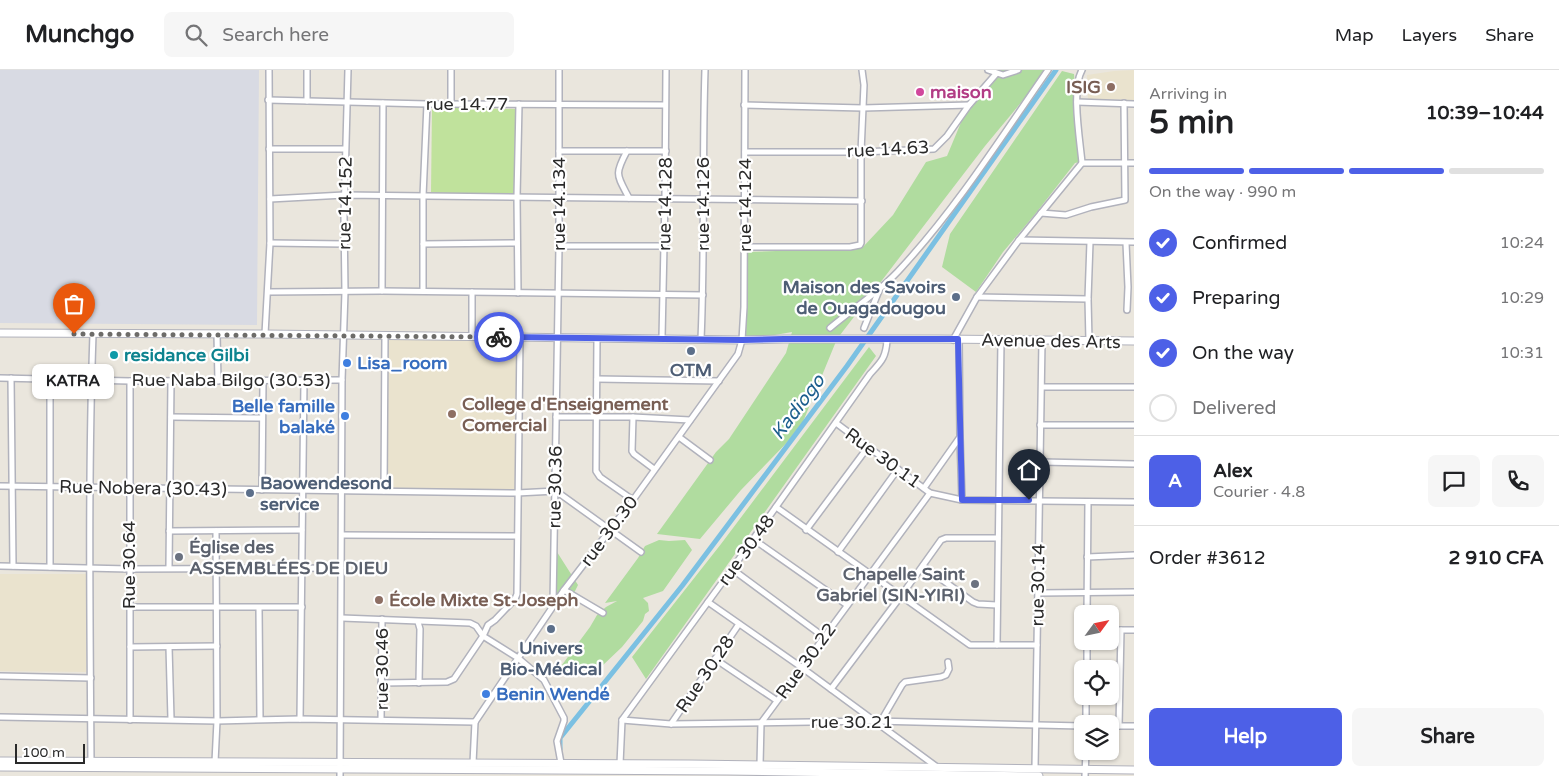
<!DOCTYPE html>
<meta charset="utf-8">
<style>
:root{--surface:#fff;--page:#f6f6f6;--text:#202124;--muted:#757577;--line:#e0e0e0;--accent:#4d60e7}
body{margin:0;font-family:"Varela Round",sans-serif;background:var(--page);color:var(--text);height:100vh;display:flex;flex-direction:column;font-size:19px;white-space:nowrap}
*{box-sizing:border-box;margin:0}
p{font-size:16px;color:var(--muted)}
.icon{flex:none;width:28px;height:28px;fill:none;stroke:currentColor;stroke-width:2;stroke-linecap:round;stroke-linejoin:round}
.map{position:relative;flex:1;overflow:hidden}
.side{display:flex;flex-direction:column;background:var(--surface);width:425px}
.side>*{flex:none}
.needle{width:32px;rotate:57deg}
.fabs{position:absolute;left:1074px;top:535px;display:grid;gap:10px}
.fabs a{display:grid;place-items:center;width:45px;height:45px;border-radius:8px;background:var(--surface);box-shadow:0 1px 4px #0004;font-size:25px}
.scale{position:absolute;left:15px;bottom:12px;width:70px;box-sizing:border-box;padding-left:5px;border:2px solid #2a2a2a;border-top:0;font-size:14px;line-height:18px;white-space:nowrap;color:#2a2a2a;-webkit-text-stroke:4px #fff;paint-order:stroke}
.pin{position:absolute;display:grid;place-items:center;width:42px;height:42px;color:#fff;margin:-51px -21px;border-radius:50% 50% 50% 0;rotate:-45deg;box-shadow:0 0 5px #0007}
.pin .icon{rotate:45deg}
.courier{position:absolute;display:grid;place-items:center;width:50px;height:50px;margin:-25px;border:4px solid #4d60e7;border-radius:50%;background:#fff;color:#222;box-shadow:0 1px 6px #0007}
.bubble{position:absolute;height:35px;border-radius:8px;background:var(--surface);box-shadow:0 1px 4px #0004;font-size:16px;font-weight:800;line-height:35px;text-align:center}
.summary em{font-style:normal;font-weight:800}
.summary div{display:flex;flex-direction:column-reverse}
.summary{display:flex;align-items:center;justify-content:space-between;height:85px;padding:0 15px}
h1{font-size:32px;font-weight:800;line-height:38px}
.bar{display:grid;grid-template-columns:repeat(4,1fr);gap:8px 5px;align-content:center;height:60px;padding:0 15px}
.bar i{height:6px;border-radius:4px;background:var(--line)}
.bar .selected{background:var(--accent)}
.bar p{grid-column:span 4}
.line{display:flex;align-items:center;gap:12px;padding:0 15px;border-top:1px solid var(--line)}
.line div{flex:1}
.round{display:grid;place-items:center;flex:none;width:52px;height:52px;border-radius:8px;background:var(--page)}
ol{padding:0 15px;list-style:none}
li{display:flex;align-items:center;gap:15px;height:55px}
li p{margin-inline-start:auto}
li .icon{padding:5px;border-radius:50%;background:var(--accent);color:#fff;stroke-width:4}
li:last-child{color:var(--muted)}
li i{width:28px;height:28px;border:2px solid var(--line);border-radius:50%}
.button{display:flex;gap:10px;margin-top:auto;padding:10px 15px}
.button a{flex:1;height:58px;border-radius:8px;background:var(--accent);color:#fff;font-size:20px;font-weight:800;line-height:58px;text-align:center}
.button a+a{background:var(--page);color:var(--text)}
header{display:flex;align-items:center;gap:30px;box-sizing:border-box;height:70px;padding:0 25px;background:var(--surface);border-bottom:1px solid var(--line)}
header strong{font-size:24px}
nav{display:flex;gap:28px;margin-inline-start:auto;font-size:18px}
.search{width:350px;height:45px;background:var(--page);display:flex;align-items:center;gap:12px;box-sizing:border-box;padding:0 18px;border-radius:8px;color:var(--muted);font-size:19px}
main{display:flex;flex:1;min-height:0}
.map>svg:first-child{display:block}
</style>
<header>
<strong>Munchgo</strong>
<div class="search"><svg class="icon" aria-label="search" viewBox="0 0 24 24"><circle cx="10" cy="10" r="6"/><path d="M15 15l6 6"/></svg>Search here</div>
<nav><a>Map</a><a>Layers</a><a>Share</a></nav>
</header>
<main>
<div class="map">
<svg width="1134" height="706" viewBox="0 0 1134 706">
<rect width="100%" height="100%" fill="#eae6dd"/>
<g fill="#eae3ce">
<path d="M1134 0V30L1088 29 1087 5 1114 1Z"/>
<path d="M384 266 522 268 517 421 385 420Z"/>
<path d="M0 504H86V602L0 601Z"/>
</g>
<path fill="#d8dae3" d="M0 0H259L257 255 0 253Z"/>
<g fill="#b0dc9f">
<path d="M991 0H1048L985 76 837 269 800 359 741 420 700 469 657 464 716 382 729 369 786 283 792 262 746 270 747 182 862 178 893 145 926 92 947 86 962 50 995 8Z"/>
<path d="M1062 1 1074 4 1080 92 1075 93 1036 143 1003 182 976 222 942 197 950 164Z"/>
<path d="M869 277 876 286 646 609 632 587 721 474Z"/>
<path d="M659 470 669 471 685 470 692 480 663 521 643 528 648 533 649 541 645 544 643 551 622 577 602 596 571 602 559 599 590 557 597 545 606 537 617 531 605 533 638 488 645 476Z"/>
<path d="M557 482 578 515 573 525 563 518 555 529V484Z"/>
</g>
<path fill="#c0e29c" d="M432 37 515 39V124L431 123Z"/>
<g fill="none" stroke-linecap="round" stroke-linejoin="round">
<path stroke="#7bc0e2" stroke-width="5" d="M560 679V668L682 516 847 296 1056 0"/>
<defs>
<g id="street">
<path d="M307 0V31"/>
<path d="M451 0V34"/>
<path d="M988 0 1003 5 1018 0"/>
<path d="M268 30 427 34 665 35"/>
<path d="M1077 32 1134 34"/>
<path d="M744 35 863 38 969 35"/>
<path d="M269 79H345"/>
<path d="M559 81H666"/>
<path d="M627 81C614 105 617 105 629 128"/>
<path d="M745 82H861L934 79 947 66 969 35 996 4"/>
<path d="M1082 93H1134"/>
<path d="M270 129 344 125 862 131"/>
<path d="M1041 143 1066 145 1091 137 1125 130 1124 33"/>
<path d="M1019 170 1134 172"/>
<path d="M270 173 344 174"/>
<path d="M1126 173 1128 217 1127 240"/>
<path d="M423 174 517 173"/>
<path d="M559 176H665"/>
<path d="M744 177H850L860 175 861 173V82L864 15 862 0"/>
<path d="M382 221 383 33"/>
<path d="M423 221V126L427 34"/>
<path d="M268 222 382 221 703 225"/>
<path d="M472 222V267"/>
<path d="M518 223 517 127 519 34"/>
<path d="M977 227 1088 229"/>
<path d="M830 258C855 237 882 220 903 196 958 136 1002 66 1048 0"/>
<path d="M864 258 880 218"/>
<path d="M217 264 218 311"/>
<path d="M265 264 270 173 269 0"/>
<path d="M597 268 596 401 600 407 633 430"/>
<path d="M662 268 665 128 666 0"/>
<path d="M701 269C705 179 702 90 705 0"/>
<path d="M953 270 977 227 1019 170 1082 93C1080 70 1071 19 1082 0"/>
<path d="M1089 271 1088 229 1090 172"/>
<path d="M0 308 130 311 342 310"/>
<path d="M11 308 13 496"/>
<path d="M50 309V497"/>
<path d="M597 309 719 311"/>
<path d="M1042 317H1134"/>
<path d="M171 347 262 348"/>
<path d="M556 347H633L690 350"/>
<path d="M633 347 632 381 634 384 654 399"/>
<path d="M836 353 930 423 962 430 1134 432"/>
<path d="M1040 355H1134"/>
<path d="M679 367 710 390"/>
<path d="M960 368 962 430"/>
<path d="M1042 392 1134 394"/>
<path d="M0 416 517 423 556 421 641 482"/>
<path d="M924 418 960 367 959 269"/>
<path d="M262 420 263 311"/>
<path d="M384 421 385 266"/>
<path d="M776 437 970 575H1037"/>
<path d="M806 460 868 377"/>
<path d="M169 461 302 460"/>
<path d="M343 465 517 466"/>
<path d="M753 469 847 535"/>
<path d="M838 482 898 399"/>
<path d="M1087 487 1134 485"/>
<path d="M0 496 129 499 341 498"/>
<path d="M923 496 973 532 978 534 997 535"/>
<path d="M169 497 171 311"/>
<path d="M732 499 824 567"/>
<path d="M564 520 603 543"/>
<path d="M1038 523 1134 522"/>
<path d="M708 532 801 597 937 697"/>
<path d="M553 534 559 176V0"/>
<path d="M130 537H302"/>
<path d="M259 538 260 649"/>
<path d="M1087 544 1088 432"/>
<path d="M342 548 470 553 476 556 483 566 518 588 544 610 564 648V651L557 671 561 693"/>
<path d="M418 552 420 559 419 613"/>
<path d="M1110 560H1134"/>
<path d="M997 575 1001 270"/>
<path d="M130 577 217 576"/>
<path d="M169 577 171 649"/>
<path d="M715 589 776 630"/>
<path d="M1087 599V571"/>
<path d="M0 606 91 608"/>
<path d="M381 613 447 612 454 609 483 566 488 555 495 550 515 529 517 524 520 267"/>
<path d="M831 619 901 526 941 470 946 468H998"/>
<path d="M0 647 217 651 300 649 475 652"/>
<path d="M300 649 304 311"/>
<path d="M130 650V311"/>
<path d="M381 650 382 549"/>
<path d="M622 650 671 654 875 651 1082 656"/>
<path d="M881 651 902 615 905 612 941 607 946 605 949 599 948 592"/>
<path d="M475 652 564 520 633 430 738 284 742 270 744 237 745 0"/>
<path d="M671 654 739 554"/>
<path d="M1086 654V626"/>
<path d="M1110 656H1134"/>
<path d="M1119 656 1121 560"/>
<path d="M215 692 217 651 216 461"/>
<path d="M91 693C90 550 88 407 93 264"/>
<path d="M473 693 475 652"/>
<path d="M620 694 622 650 732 499 870 304C881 292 886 288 887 270"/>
<path d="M760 695 761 653 930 423"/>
<path d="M1035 698 1042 271"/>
<path d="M340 706 342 310 345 222 344 147 348 0"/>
<path d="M1085 706 1086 681"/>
</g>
<g id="secondary">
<path d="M0 263 265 264 742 270 784 269H937L1134 271"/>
<path d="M0 691 689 694 1134 700"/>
<path d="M0 697 727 701 1039 706"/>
</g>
</defs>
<use href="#street" stroke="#b1b2bc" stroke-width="8"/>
<use href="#secondary" stroke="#b1b2bc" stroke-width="9"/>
<use href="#street" stroke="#fff" stroke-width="5"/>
<use href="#secondary" stroke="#fff" stroke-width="7"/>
</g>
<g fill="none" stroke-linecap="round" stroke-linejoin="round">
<path stroke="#6d6c69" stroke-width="5" stroke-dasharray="0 9" d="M74 264 499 267"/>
<path stroke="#4d60e7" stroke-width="6" d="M499 267 742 270 784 269H958L962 430H1029"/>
</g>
<g fill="#8d6e63" stroke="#fff" stroke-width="2">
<circle cx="1111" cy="17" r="5"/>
<circle cx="452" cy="344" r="5"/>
<circle cx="379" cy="530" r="5"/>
</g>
<circle fill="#d1479c" stroke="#fff" stroke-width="2" cx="920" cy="22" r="5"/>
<g fill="#5c6f8a" stroke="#fff" stroke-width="2">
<circle cx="956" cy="227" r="5"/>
<circle cx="691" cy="281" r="5"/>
<circle cx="250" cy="423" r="5"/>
<circle cx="551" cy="559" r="5"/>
</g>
<circle fill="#0f9aa8" stroke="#fff" stroke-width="2" cx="114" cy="285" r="5"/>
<g fill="#3f7fe0" stroke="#fff" stroke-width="2">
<circle cx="347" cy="293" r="5"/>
<circle cx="345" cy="346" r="5"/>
<circle cx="486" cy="624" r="5"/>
</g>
<g fill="#6b7280" stroke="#fff" stroke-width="2">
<circle cx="179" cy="487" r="5"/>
<circle cx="975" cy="514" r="5"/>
</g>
<g text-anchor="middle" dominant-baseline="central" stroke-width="4.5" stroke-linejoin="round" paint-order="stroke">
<g font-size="18" font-weight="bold" fill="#785e54" stroke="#fff" text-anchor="start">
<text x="1101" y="17" text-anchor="end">ISIG</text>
<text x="462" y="334">College d'Enseignement<tspan x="462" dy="21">Comercial</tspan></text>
<text x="389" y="530">École Mixte St-Joseph</text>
</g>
<g font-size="18" font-weight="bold" fill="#b23c85" stroke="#fff" text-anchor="start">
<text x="930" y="22">maison</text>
</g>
<g font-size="18" fill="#2a2a2a" stroke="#fff">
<text x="467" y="34">rue 14.77</text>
<text transform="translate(888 79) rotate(-3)">rue 14.63</text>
<text transform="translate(345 133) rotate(-89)">rue 14.152</text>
<text transform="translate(559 134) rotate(-90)">rue 14.134</text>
<text transform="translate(665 134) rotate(-89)">rue 14.128</text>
<text transform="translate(703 134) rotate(-90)">rue 14.126</text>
<text transform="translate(745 135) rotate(-90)">rue 14.124</text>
<text transform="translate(1051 271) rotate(1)">Avenue des Arts</text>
<text x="231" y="310">Rue Naba Bilgo (30.53)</text>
<text transform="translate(883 388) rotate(36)">Rue 30.11</text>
<text transform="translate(555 417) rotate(-89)">rue 30.36</text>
<text transform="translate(143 418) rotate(1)">Rue Nobera (30.43)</text>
<text transform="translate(609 461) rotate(-53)">rue 30.30</text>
<text transform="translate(746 480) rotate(-54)">rue 30.48</text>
<text transform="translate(129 495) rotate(-90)">Rue 30.64</text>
<text transform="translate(1038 515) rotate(-89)">rue 30.14</text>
<text transform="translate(806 591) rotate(-54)">Rue 30.22</text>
<text transform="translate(382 599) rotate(-90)">rue 30.46</text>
<text transform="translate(705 604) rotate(-56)">Rue 30.28</text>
<text x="852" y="652">rue 30.21</text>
</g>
<g font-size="18" font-weight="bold" fill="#4e5e75" stroke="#fff">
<text x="946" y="217" text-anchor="end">Maison des Savoirs<tspan x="946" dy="21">de Ouagadougou</tspan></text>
<text x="691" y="300">OTM</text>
<text x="260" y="413" text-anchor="start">Baowendesond<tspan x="260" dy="21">service</tspan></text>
<text x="551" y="578">Univers<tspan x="551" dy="21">Bio-Médical</tspan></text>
</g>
<g font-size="18" font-weight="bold" fill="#0d838f" stroke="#fff" text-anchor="start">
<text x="124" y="285">residance Gilbi</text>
</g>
<g font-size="18" font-weight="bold" fill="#366cbe" stroke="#fff" text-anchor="start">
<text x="357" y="293">Lisa_room</text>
<text x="335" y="336" text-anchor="end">Belle famille<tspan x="335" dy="21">balaké</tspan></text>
<text x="496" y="624">Benin Wendé</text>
</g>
<g font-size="18" font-weight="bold" fill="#5b616d" stroke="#fff" text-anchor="start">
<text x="189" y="477">Église des<tspan x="189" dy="21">ASSEMBLÉES DE DIEU</tspan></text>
<text x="965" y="504" text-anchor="end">Chapelle Saint<tspan x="965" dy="21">Gabriel (SIN-YIRI)</tspan></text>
</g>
<g font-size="19" font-style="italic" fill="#1b5e8d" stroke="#fff">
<text transform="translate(798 337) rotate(-53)">Kadiogo</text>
</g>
</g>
</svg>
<div class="fabs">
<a><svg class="needle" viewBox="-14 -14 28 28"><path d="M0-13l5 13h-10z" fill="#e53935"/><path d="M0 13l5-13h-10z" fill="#757577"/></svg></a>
<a><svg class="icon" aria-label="locate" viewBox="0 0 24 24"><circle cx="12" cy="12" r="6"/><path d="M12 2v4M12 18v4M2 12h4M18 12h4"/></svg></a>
<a><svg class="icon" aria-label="layers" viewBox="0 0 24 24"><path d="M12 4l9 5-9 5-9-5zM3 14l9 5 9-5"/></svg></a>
</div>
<div class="scale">100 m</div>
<div class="pin" style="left:74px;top:264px;background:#ea580c"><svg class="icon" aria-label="bag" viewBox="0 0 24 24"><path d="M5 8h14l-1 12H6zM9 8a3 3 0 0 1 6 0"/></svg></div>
<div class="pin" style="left:1029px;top:430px;background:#1f2937"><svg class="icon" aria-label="home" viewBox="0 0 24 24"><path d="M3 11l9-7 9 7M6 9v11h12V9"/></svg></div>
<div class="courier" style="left:499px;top:267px"><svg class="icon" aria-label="bike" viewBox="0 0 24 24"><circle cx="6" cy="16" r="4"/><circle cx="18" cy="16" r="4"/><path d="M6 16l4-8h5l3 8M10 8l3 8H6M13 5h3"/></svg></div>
<div class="bubble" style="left:32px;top:294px;width:82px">KATRA</div>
</div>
<section class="side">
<div class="summary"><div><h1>5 min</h1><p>Arriving in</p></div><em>10:39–10:44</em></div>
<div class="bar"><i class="selected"></i><i class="selected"></i><i class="selected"></i><i></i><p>On the way · 990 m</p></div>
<ol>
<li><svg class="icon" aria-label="check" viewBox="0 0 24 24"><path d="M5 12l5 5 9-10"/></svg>Confirmed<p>10:24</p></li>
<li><svg class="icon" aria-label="check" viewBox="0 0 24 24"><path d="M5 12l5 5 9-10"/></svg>Preparing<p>10:29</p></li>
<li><svg class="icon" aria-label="check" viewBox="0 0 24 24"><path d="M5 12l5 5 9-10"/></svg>On the way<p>10:31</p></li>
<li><i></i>Delivered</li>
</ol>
<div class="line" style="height:90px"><b class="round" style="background:var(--accent);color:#fff">A</b><div><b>Alex</b><p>Courier · 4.8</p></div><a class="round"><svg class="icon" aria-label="chat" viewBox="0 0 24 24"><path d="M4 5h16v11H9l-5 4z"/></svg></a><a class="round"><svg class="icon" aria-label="phone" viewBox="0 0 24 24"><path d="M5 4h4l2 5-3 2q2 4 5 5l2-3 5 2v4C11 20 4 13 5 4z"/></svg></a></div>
<div class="line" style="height:65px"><div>Order #3612</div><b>2 910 CFA</b></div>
<div class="button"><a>Help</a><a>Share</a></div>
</section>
</main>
